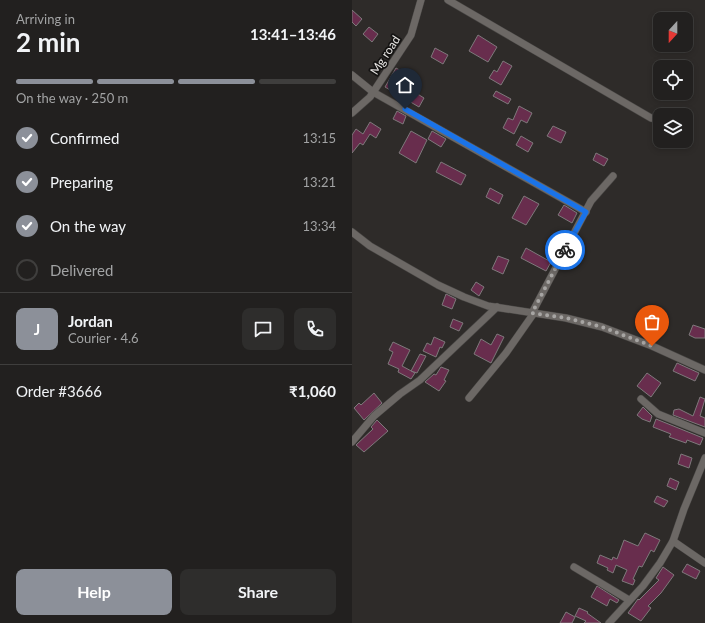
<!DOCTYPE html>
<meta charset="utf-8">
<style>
:root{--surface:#22201f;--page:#2e2d2c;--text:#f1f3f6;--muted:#a2a3a4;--line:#3f3e3d;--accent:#8c9099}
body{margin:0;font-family:Lato,sans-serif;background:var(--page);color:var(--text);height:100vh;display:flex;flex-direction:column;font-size:15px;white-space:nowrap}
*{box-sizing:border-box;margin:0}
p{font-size:13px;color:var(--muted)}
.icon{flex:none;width:22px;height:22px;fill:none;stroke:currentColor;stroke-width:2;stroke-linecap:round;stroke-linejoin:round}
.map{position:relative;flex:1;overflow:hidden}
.drawer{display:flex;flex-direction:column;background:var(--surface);width:352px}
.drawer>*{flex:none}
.needle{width:26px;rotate:201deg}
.tools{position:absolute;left:301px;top:12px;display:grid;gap:8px}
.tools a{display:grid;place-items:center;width:40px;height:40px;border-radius:8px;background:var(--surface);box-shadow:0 2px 6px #0003,0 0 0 1px var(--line);font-size:20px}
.pin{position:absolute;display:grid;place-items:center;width:34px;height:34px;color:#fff;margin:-41px -17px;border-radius:50% 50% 50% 0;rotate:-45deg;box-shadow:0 0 4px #0007}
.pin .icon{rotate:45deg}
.courier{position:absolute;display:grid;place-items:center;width:40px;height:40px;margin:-20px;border:3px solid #1a73e8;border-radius:50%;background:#fff;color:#222;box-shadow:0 1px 5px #0007}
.summary em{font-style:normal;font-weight:700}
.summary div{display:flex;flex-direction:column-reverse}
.summary{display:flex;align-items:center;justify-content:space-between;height:68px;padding:0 16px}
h1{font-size:26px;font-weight:700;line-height:30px}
.bar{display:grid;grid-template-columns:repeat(4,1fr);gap:6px 4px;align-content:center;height:48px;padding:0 16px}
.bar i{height:5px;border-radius:3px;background:var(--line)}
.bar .active{background:var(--accent)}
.bar p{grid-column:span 4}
.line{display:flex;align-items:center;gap:10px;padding:0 16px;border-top:1px solid var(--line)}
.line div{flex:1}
.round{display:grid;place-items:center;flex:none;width:42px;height:42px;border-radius:8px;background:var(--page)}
ol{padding:0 16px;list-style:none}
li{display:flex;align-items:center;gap:12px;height:44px}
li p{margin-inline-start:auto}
li .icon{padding:4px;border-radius:50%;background:var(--accent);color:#fff;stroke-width:4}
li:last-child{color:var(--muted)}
li i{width:22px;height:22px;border:2px solid var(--line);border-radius:50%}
.primary-button{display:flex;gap:8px;margin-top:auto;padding:8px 16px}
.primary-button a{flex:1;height:46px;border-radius:8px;background:var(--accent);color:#fff;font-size:16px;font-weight:700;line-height:46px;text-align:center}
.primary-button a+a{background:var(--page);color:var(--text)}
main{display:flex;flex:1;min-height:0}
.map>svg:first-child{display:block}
</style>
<main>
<section class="drawer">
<div class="summary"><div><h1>2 min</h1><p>Arriving in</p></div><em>13:41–13:46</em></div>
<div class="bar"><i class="active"></i><i class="active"></i><i class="active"></i><i></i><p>On the way · 250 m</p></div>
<ol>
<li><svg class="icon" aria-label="check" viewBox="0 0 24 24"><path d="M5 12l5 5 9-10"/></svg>Confirmed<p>13:15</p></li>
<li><svg class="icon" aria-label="check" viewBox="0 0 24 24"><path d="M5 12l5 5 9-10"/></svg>Preparing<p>13:21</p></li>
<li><svg class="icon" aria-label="check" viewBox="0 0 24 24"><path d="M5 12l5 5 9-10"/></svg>On the way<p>13:34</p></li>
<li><i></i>Delivered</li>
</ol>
<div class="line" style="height:72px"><b class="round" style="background:var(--accent);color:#fff">J</b><div><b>Jordan</b><p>Courier · 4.6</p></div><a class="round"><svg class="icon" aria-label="chat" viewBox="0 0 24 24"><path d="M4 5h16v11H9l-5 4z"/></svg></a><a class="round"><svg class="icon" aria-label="phone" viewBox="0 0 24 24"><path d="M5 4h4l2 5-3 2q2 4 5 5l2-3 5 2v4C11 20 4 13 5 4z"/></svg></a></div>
<div class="line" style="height:52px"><div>Order #3666</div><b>₹1,060</b></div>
<div class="primary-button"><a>Help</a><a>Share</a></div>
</section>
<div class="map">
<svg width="353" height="623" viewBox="0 0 353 623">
<rect width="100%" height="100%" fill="#2e2b29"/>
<g fill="#682d4d" stroke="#7e797b">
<path d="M0 10 10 19 4 26 0 22Z"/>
<path d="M17 27 26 34 20 42 11 34Z"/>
<path d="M126 35 145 47 136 62 117 51Z"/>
<path d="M83 48 96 55 91 64 79 57Z"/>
<path d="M151 61 160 66 149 85 137 78 142 70 145 72Z"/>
<path d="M44 68 62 78 56 88 72 98 67 107 33 87Z"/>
<path d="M144 91 159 99 156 104 141 96Z"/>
<path d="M167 106 180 113 175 123 169 120 162 134 151 128 156 118 161 120Z"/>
<path d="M45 111 54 116 51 124 41 119Z"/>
<path d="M18 122 29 129 24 138 18 134 11 145 8 143 0 153V135L4 129 11 134Z"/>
<path d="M201 126 214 132 209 143 195 136Z"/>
<path d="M59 131 75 140 64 163 47 153Z"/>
<path d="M80 131 94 139 89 147 76 139Z"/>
<path d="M169 136 181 143 176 152 164 145Z"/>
<path d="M244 153 256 159 252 166 241 160Z"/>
<path d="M89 162 114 175 109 185 84 172Z"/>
<path d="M138 188 151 195 147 204 134 197Z"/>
<path d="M172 196 187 204 174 225 160 218Z"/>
<path d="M212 205 225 213 220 223 206 215Z"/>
<path d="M174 248 199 262 194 271 169 258Z"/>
<path d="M146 256 157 260 151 274 140 269Z"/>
<path d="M124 282 132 287 127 296 119 290Z"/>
<path d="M94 294 104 299 100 309 90 305Z"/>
<path d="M101 319 111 323 107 331 98 327Z"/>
<path d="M341 325 353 329V338H343L337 335Z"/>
<path d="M145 334 152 337 139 363 122 354 129 339 139 345Z"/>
<path d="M82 337 93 342 90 348 88 347 84 357 71 351 75 343 79 345Z"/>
<path d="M41 342 58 350 50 366 63 373 59 379 46 372 47 369 36 364 41 352 37 350Z"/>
<path d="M68 354 74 356 65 373 59 371Z"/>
<path d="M325 363 347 373 343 381 321 371Z"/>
<path d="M89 367 97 370 92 380 94 381 87 391 73 382 82 374 84 375Z"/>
<path d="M295 373 309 383 299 397 285 386Z"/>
<path d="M22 393 30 403 12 420 2 408 7 403 9 405Z"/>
<path d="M348 397 353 399 348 416 353 418V427L321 415 322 410 327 409 341 416Z"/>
<path d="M291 407 300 416 298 422 290 419 285 415Z"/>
<path d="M304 419 351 438 348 445 335 440 334 443 317 437 319 434 301 427Z"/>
<path d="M25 420 36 431 12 452 4 445 21 429 19 427Z"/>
<path d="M329 454 340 458 337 468 326 464Z"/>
<path d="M318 478 327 482 324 490 315 486Z"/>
<path d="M305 496 316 501 312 507 302 502Z"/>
<path d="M293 533 308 540 302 552 299 550 290 567 287 566 281 579 283 580 281 585 270 581 275 570 264 565 261 573 255 570 256 568 245 563 248 555 260 560 261 557 265 559 272 540 286 546Z"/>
<path d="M335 564 348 571 344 579 330 572Z"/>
<path d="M311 567 322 575 309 593 296 606 299 608 289 621 276 613 286 599 287 600 307 580 304 578Z"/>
<path d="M245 586 267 600 265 603 258 599 255 606 239 597Z"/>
<path d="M227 608 236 612 235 613 249 623H232L234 621 223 616Z"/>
<path d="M214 612 223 617 220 623H208Z"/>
</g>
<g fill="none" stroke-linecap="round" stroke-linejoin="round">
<defs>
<g id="minor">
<path d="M96 0 299 118"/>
<path d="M0 75 21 92 234 212"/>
<path d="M0 113 18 97 59 35 69 0"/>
<path d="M0 232 18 246 86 285 112 297 136 306 214 318 250 327 300 346 353 370"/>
<path d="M180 313 239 201 261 176"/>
<path d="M117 398 154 353 182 313"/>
<path d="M289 399 306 414 353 433"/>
<path d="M0 442 22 416 48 394 68 380 145 307"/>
<path d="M321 541 353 563"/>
<path d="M222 567 277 600"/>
<path d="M257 623 291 586 308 563 321 541 332 509 353 458"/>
</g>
</defs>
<use href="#minor" stroke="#484644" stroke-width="8"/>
<use href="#minor" stroke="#6c6865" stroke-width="7"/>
</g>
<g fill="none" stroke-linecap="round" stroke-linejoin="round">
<path stroke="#a7a5a3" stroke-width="4" stroke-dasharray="0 7.2" d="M213 250 180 313 214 318 250 327 300 346"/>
<path stroke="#1a73e8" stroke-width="5" d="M53 109 234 212 213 250"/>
</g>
<g text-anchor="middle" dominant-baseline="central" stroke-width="3.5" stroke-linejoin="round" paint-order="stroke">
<g font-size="12" fill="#e8e6e4" stroke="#151413">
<text transform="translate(33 55) rotate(-57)">Mg road</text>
</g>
</g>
</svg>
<div class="tools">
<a><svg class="needle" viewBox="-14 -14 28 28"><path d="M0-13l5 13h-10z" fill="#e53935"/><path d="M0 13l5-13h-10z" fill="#a2a3a4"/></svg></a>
<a><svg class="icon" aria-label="locate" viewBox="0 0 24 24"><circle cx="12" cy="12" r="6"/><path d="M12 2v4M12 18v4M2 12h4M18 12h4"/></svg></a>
<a><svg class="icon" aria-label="layers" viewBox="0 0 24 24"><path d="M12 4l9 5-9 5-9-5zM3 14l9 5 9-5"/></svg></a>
</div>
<div class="pin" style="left:300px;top:346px;background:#ea580c"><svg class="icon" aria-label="bag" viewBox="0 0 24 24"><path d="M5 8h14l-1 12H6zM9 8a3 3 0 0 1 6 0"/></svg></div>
<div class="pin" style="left:53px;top:109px;background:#1f2937"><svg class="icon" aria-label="home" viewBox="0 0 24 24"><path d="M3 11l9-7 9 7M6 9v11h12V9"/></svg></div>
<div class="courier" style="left:213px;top:250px"><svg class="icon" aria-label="bike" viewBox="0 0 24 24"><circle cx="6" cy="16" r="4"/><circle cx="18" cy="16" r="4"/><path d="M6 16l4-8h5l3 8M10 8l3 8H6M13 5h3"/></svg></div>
</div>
</main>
